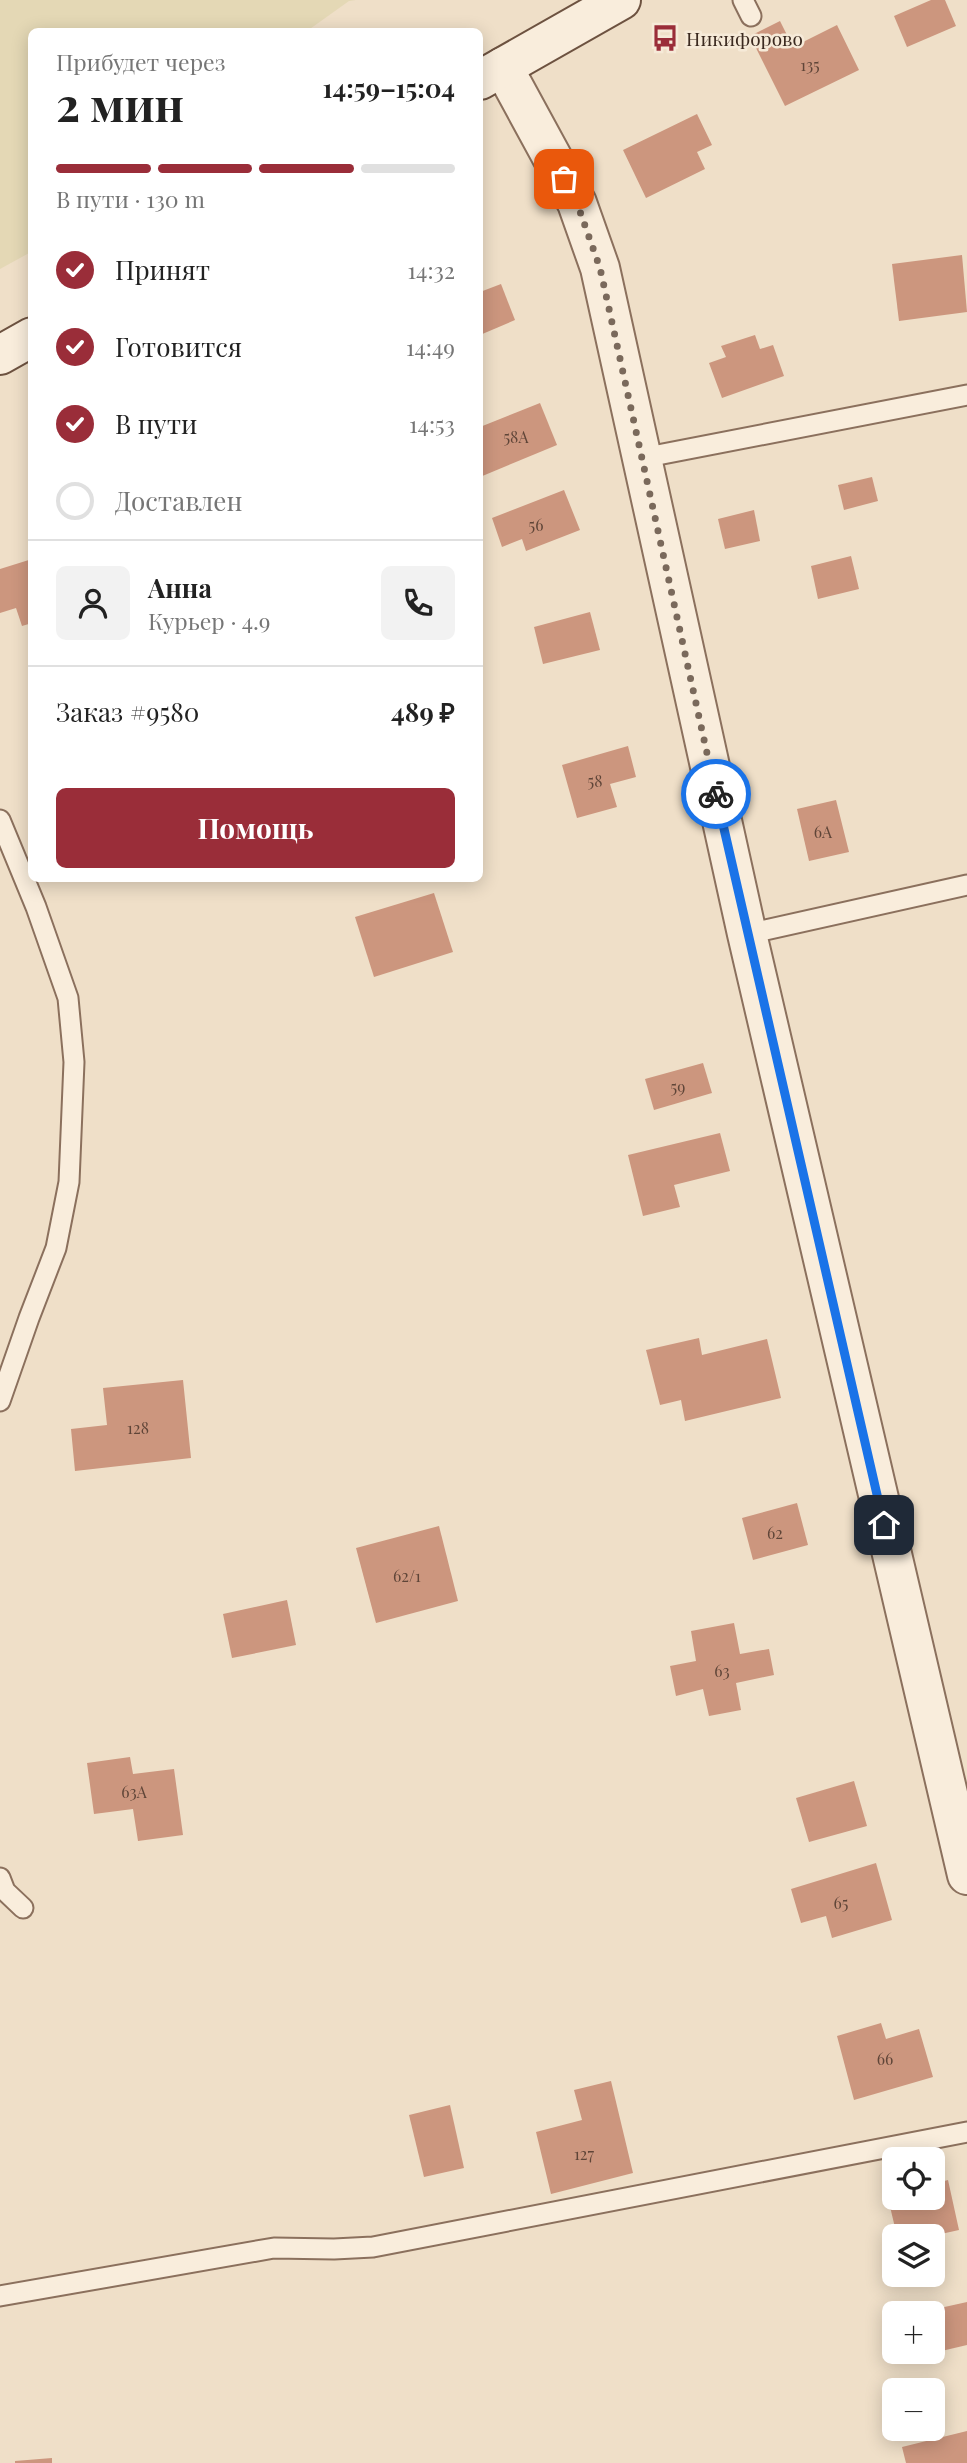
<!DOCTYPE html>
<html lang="ru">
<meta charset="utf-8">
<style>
:root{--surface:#fff;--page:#f2f2f2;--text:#222;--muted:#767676;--line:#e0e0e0;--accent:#9a2d39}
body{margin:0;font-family:"Playfair Display",serif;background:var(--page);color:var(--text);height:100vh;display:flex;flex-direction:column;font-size:26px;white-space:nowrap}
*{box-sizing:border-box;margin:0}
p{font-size:23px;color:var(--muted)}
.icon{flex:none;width:38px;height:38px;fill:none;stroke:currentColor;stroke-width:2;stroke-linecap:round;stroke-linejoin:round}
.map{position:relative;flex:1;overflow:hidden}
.side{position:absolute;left:28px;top:28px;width:455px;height:854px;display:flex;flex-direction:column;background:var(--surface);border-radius:10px;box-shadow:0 4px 18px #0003}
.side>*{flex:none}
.tools{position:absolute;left:882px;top:2147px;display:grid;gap:14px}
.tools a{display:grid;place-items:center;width:63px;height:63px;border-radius:10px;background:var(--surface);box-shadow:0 4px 18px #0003;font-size:35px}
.pin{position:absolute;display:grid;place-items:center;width:60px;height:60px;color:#fff;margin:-30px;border-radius:14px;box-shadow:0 4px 10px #0006}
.courier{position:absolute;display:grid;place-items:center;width:70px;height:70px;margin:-35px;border:5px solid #1a73e8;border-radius:50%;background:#fff;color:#222;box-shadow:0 2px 9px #0007}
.headline em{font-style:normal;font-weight:700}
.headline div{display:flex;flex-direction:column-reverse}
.headline{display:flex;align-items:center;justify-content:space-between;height:119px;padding:0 28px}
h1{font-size:46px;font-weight:700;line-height:52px}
.bar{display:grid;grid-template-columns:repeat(4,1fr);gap:10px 7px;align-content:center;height:84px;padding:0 28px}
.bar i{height:9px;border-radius:5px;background:var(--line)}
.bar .selected{background:var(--accent)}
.bar p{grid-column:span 4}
.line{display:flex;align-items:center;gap:18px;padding:0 28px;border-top:2px solid var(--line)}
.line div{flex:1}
.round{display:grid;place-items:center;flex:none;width:74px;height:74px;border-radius:10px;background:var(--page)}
ol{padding:0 28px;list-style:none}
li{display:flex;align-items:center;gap:21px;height:77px}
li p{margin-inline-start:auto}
li .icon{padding:7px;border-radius:50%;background:var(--accent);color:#fff;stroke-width:4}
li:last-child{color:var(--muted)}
li i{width:38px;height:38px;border:4px solid var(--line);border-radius:50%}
.cta{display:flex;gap:14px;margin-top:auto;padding:14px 28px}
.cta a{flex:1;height:80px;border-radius:10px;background:var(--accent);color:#fff;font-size:28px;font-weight:700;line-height:80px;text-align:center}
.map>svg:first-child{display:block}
</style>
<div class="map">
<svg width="967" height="2463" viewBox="0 0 967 2463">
<rect width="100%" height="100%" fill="#efdfc8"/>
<path fill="#e4d8b5" d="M0 0H356L349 1 307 31 32 32 31 252 0 269Z"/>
<g fill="#cc967e">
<path d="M931 0H945L956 26 907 47 894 16Z"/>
<path d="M780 21 793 47 837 25 859 70 785 106 750 36Z"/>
<path d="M697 114 712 145 697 152 705 169 646 198 623 150Z"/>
<path d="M962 255 967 312 899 321 892 264Z"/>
<path d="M501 284 515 320 480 335V292Z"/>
<path d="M755 335 760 349 773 345 784 376 722 398 709 363 726 357 721 346Z"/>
<path d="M540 403 557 445 480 477V427Z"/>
<path d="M872 477 878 501 844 510 838 485Z"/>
<path d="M564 490 580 530 526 551 522 539 502 547 492 518Z"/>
<path d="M754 510 760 541 725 549 718 519Z"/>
<path d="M851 556 859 589 818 599 811 566Z"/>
<path d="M32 559V623L22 626 16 608 0 613V569Z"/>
<path d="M590 612 600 650 543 664 534 627Z"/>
<path d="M628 746 636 777 610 784 617 807 577 818 562 765Z"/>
<path d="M836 800 849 852 809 861 797 809Z"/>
<path d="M434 893 453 952 374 977 355 917Z"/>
<path d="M703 1063 712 1093 654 1110 645 1079Z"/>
<path d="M720 1133 730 1171 674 1185 680 1207 643 1216 628 1155Z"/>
<path d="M699 1338 702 1355 767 1339 781 1398 685 1421 681 1400 660 1405 646 1350Z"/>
<path d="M183 1380 191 1458 75 1471 71 1429 107 1425 103 1388Z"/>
<path d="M797 1503 808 1545 753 1560 742 1518Z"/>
<path d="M439 1526 458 1601 376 1623 356 1548Z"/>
<path d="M287 1600 296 1645 232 1658 223 1614Z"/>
<path d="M734 1623 740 1654 769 1649 774 1675 736 1683 741 1710 709 1716 703 1689 676 1696 670 1666 696 1661 691 1631Z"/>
<path d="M130 1757 133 1774 174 1769 183 1835 138 1841 133 1809 94 1814 87 1763Z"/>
<path d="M854 1781 867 1826 809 1842 796 1798Z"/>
<path d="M876 1863 892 1920 832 1938 826 1916 801 1923 791 1889Z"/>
<path d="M881 2023 886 2039 919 2029 933 2077 854 2100 837 2036Z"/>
<path d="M611 2081 633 2173 551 2194 536 2132 582 2120 574 2090Z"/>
<path d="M450 2105 464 2168 424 2177 409 2115Z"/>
<path d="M948 2180 959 2230 932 2236H897L887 2194 894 2192V2198H933V2184Z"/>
<path d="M967 2302V2345L933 2353V2314L922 2312Z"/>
<path d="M894 2319V2339H893L889 2320Z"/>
<path d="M896 2352H931V2353L898 2361Z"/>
<path d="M967 2431V2463H906L902 2447Z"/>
<path d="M52 2458V2463H15V2461Z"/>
</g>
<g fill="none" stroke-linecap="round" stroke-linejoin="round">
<defs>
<g id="service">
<path d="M743 0 751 16"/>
<path d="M642 458 967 395"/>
<path d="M0 820 36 907 68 998 74 1062 69 1182 56 1248 29 1318 0 1401"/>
<path d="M747 934 967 885"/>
<path d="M0 1878 5 1891 23 1908"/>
<path d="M0 2296 274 2248 334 2249 373 2247 967 2132"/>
</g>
<path id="minor" d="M503 67 577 203 600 268 747 934 967 1875"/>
<g id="secondary">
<path d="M480 80 621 0"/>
<path d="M0 355 32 337"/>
</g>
</defs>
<use href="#service" stroke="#8b705d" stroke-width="23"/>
<use href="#minor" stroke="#8b705d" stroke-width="42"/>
<use href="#secondary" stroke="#6d5240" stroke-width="42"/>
<use href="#service" stroke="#f9eddc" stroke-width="19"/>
<use href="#minor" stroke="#f9eddc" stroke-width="38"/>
<use href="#secondary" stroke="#f9eddc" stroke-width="38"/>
</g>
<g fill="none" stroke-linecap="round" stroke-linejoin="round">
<path stroke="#7a695b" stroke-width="7" stroke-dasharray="0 12.6" d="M564 179 577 203 600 268 716 794"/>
<path stroke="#1a73e8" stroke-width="9" d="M716 794 884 1525"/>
</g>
<defs>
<symbol id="bus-bare" viewBox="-9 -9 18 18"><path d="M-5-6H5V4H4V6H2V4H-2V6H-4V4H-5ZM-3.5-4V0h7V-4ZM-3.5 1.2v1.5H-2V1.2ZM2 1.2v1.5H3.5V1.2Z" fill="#9a2d39" stroke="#f6ead8" stroke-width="2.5" paint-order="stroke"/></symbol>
</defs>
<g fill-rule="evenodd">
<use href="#bus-bare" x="646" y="19" width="38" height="38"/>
</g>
<g text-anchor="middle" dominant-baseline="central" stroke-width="5" stroke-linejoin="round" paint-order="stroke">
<g font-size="16" fill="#5f4538">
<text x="810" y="64">135</text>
<text x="516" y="436">58А</text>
<text x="536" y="524">56</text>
<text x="595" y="780">58</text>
<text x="823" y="831">6А</text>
<text x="678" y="1086">59</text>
<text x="138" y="1427">128</text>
<text x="775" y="1532">62</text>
<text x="407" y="1575">62/1</text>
<text x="722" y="1670">63</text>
<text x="134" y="1791">63А</text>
<text x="841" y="1902">65</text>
<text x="885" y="2058">66</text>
<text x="584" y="2153">127</text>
</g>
<g font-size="19" fill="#3b2a20" stroke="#f6ead8" text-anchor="start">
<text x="686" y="38">Никифорово</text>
</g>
</g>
</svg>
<div class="tools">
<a><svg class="icon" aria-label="locate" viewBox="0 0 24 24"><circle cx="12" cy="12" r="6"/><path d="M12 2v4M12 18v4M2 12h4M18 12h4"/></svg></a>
<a><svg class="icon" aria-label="layers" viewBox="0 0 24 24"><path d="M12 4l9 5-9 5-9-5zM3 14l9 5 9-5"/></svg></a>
<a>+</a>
<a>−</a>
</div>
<div class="pin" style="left:564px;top:179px;background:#ea580c"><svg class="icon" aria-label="bag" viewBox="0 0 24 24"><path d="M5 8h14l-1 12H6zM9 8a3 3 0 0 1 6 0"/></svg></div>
<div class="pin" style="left:884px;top:1525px;background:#1f2937"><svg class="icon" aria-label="home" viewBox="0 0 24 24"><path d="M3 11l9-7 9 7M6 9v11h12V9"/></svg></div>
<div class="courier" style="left:716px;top:794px"><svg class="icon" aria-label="bike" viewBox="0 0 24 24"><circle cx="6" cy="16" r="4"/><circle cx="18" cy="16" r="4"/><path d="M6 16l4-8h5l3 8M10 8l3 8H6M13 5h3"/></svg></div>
<section class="side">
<div class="headline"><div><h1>2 мин</h1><p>Прибудет через</p></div><em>14:59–15:04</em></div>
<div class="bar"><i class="selected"></i><i class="selected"></i><i class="selected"></i><i></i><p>В пути · 130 m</p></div>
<ol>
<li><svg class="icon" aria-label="check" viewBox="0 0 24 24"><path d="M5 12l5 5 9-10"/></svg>Принят<p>14:32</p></li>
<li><svg class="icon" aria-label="check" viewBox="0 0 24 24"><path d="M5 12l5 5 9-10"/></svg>Готовится<p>14:49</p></li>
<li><svg class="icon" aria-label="check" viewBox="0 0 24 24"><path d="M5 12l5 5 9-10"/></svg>В пути<p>14:53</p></li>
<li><i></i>Доставлен</li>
</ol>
<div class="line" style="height:126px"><a class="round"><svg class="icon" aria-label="person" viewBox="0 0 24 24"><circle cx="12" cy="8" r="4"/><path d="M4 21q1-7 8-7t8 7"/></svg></a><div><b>Анна</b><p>Курьер · 4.9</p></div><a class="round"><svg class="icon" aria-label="phone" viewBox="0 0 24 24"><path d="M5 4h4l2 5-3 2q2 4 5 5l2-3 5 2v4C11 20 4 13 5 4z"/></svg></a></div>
<div class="line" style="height:91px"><div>Заказ #9580</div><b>489 ₽</b></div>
<div class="cta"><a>Помощь</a></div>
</section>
</div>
